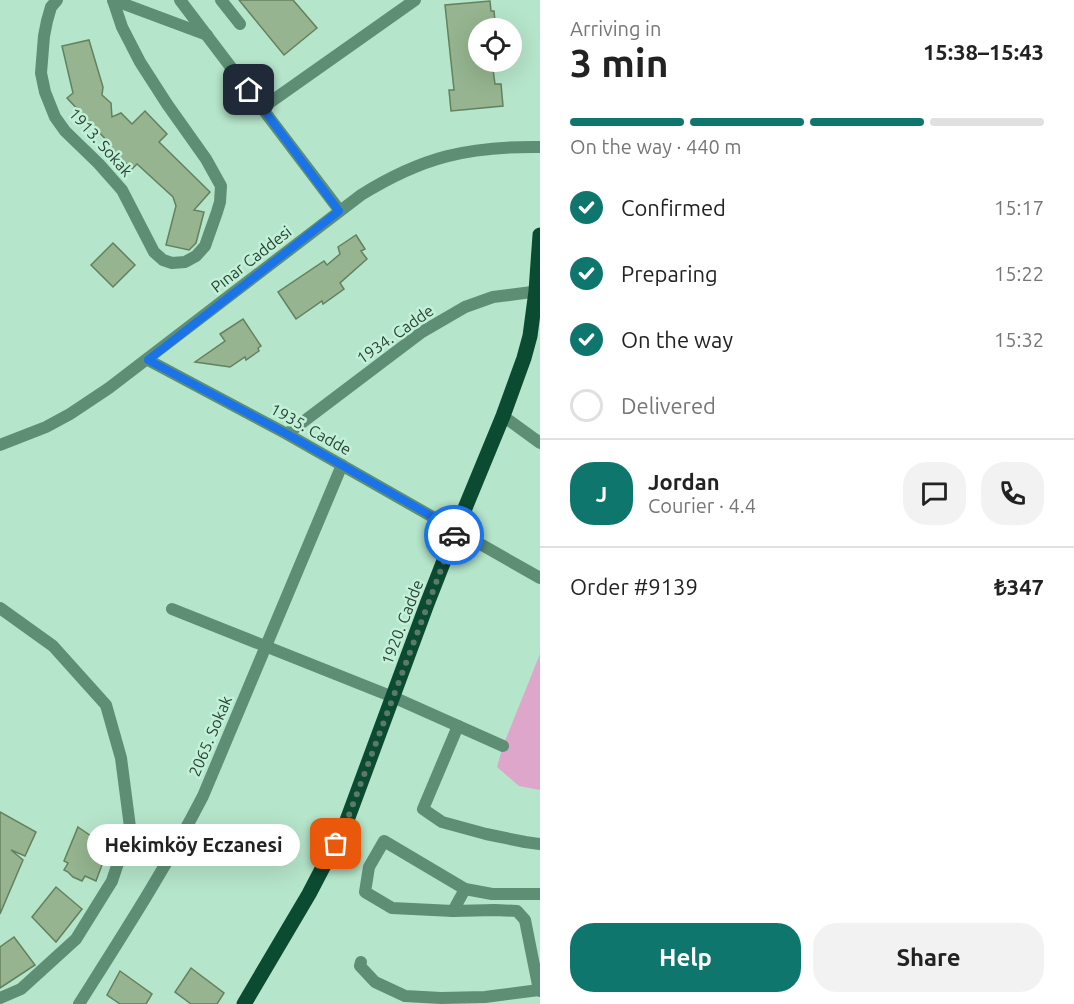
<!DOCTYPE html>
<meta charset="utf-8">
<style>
:root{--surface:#fff;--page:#f2f2f2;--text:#222;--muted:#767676;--line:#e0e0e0;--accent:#0f766e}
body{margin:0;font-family:Ubuntu,sans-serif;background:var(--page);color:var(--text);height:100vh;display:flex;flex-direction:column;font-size:22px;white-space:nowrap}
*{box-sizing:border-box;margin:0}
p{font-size:20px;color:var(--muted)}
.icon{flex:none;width:33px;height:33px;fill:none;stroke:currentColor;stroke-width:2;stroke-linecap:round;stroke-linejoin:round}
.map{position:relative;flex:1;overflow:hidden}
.sheet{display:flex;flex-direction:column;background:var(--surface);width:534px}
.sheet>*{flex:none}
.tools{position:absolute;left:468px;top:18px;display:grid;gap:12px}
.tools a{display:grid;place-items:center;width:54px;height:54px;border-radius:50%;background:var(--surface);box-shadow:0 6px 24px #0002;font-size:30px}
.pin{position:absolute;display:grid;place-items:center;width:51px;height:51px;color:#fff;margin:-26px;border-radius:12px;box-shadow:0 3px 9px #0006}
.courier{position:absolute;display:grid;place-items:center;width:60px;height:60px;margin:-30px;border:4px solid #1a73e8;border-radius:50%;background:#fff;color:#222;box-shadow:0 2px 8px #0007}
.bubble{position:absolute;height:42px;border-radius:21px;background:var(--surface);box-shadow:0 6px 24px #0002;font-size:20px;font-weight:700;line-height:42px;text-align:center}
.head em{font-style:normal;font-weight:700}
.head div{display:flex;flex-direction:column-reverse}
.head{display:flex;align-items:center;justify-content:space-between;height:102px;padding:0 30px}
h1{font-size:39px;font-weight:700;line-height:45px}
.bar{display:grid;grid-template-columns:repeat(4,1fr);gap:9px 6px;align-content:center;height:72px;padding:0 30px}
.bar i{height:8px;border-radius:4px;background:var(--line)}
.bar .selected{background:var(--accent)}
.bar p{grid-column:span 4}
.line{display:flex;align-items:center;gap:15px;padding:0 30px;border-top:2px solid var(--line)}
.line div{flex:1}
.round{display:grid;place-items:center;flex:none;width:63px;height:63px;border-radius:24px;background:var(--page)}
ol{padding:0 30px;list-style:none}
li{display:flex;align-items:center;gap:18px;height:66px}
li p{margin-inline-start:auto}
li .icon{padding:6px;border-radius:50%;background:var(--accent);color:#fff;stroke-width:4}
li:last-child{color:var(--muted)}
li i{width:33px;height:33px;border:3px solid var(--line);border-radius:50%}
.cta{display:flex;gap:12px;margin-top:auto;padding:12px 30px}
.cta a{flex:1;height:69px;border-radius:24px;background:var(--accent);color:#fff;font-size:24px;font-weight:700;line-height:69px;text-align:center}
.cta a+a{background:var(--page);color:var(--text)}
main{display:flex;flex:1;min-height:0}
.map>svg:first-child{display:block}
</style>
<main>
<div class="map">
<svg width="540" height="1004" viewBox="0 0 540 1004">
<rect width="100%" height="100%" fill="#b5e5ca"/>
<path fill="#dea6ca" d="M540 654V790L519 786 497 767 503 746Z"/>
<g fill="#95b48f" stroke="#64815e" stroke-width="1.5">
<path d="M239 0H293L317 28 284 55Z"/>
<path d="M490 1 491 11H494L495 21 488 22 489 28H478V62H492L495 84H501L503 106 451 111 449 90H454L445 5Z"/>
<path d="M89 40 103 87 102 95 111 103 112 117 121 113 132 124 145 111 167 134 159 142 210 192 194 210 204 212 196 243 189 250 166 245 176 206 173 197 137 164 132 169 109 147 111 145 67 98 73 93 62 46Z"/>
<path d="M356 235 365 249 361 251 367 259 340 283 344 289 323 304 322 301 296 319 278 292 324 261 327 265 340 254 338 247Z"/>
<path d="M113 243 135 265 113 287 91 265Z"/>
<path d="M243 319 261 346 258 348 259 351 246 360 245 357 230 367 195 362 225 341 220 334Z"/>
<path d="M0 812 36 832 25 856 11 850 23 860 0 914Z"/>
<path d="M78 827 97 840 99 837 110 843 96 881 85 876 82 881 73 877 68 872 64 870 68 863 64 861Z"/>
<path d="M56 887 82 909 56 942 32 917Z"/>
<path d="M14 937 35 965 0 988V947Z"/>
<path d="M191 968 224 993 217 1004H191L175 992Z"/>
<path d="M120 971 152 994 146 1004H120L107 995Z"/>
</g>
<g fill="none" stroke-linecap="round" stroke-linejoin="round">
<g stroke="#5e8f75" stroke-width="12">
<path d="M57 0 51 7 47 21 44 36 41 73 45 92 55 117 65 131 99 164 122 190 154 252 163 260 172 263 185 262 196 256 205 246 217 212 220 202 221 186 206 159 167 104 140 62 122 27 113 0"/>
<path d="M113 0 207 35"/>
<path d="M180 0 340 211"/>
<path d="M221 0 240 24"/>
<path d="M262 108 415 0"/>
<path d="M148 360 287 434 540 578"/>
<path d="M503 416 540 443"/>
<path d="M287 434 422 332 465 307 493 297 540 291"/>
<path d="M0 445 46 427 70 414 109 388 361 195C422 157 468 146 540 147"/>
<path d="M0 608 53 646 106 705 121 758 130 827 112 881 76 939 21 989 0 998"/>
<path d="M172 609 393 697 503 746"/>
<path d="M458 726 423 809 442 822 486 834 525 842 540 844"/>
<path d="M465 889 453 911 495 910 517 911 525 920 539 990 540 991"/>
<path d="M453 911 392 908 365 892 369 867 384 841 465 889 492 894H540"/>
<path d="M361 962 360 966 375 982 405 996 441 998 485 997 539 990"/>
<path d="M79 1004C122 936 166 868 203 796L342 465"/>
</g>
<path stroke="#0b4b31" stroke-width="15" d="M244 1004 309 894 346 823 427 604 456 530 503 416 524 358 530 336 536 291 540 235"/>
</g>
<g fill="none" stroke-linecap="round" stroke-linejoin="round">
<path stroke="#5c7a69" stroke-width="6" stroke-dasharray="0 10.8" d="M336 844 346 823 454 535"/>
<path stroke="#1a73e8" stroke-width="8" d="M249 90 339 211 148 360 287 434 456 530 454 535"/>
</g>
<g text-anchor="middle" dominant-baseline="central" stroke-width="5" stroke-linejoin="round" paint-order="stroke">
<g font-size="16" fill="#2c4035" stroke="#c1f2d7">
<text transform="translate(101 142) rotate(48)">1913. Sokak</text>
<text transform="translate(251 259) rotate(-38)">Pınar Caddesi</text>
<text transform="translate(395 334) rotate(-35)">1934. Cadde</text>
<text transform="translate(311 429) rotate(29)">1935. Cadde</text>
<text transform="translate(402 622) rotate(-69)">1920. Cadde</text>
<text transform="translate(210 736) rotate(-67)">2065. Sokak</text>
</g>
</g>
</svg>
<div class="tools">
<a><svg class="icon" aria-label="locate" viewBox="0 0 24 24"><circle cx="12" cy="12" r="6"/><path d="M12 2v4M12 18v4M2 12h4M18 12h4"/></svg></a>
</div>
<div class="pin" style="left:336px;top:844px;background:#ea580c"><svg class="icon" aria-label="bag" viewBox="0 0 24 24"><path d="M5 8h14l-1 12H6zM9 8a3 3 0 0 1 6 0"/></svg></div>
<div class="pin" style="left:249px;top:90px;background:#1f2937"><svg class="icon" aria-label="home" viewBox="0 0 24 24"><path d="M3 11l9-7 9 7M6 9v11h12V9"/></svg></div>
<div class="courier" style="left:454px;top:535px"><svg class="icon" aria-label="car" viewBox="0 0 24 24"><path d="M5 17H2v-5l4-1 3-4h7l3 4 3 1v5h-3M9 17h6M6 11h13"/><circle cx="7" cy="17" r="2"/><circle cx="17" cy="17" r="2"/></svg></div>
<div class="bubble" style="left:87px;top:824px;width:213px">Hekimköy Eczanesi</div>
</div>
<section class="sheet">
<div class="head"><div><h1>3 min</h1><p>Arriving in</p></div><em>15:38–15:43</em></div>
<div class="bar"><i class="selected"></i><i class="selected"></i><i class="selected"></i><i></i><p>On the way · 440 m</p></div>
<ol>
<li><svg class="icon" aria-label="check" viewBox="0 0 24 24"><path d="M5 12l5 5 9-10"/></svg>Confirmed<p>15:17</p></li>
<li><svg class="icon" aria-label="check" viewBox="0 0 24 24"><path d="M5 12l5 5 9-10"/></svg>Preparing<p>15:22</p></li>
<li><svg class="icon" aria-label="check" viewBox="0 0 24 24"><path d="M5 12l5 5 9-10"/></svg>On the way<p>15:32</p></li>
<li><i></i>Delivered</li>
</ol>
<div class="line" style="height:108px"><b class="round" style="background:var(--accent);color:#fff">J</b><div><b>Jordan</b><p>Courier · 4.4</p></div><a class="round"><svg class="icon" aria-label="chat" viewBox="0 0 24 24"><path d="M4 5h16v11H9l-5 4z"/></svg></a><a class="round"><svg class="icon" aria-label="phone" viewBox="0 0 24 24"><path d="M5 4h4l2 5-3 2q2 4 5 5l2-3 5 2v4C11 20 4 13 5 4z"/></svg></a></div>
<div class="line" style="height:78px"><div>Order #9139</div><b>₺347</b></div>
<div class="cta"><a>Help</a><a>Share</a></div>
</section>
</main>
